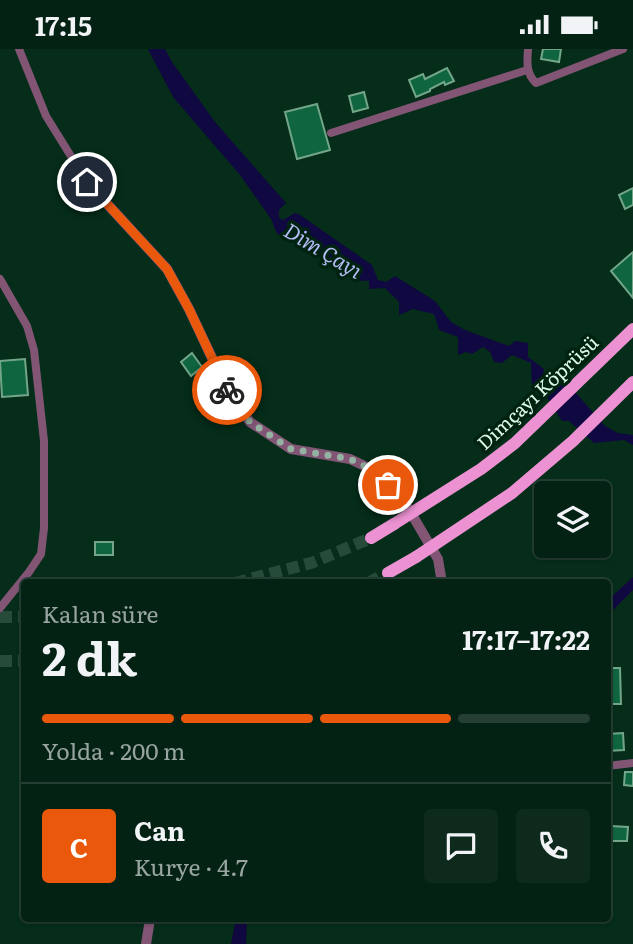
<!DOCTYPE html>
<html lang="tr">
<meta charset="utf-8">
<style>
:root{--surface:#042214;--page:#0d2a1d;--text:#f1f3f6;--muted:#97a4a0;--line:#253f34;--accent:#ea580c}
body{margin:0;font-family:Literata,serif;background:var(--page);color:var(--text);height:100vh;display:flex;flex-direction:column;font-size:26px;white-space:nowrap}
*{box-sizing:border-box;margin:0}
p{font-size:23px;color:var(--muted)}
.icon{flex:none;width:38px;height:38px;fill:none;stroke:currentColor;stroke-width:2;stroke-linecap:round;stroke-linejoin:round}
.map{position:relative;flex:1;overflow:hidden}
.drawer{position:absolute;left:21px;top:530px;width:590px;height:343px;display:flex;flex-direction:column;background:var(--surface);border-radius:7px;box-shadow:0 2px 5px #0004,0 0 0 2px var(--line)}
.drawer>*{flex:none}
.tools{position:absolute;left:534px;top:432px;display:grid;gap:14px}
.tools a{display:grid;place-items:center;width:77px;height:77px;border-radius:7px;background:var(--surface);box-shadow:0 2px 5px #0004,0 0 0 2px var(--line);font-size:35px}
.pin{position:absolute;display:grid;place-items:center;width:60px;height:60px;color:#fff;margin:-30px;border:4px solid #fff;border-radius:50%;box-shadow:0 2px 7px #0007}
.courier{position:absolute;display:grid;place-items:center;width:70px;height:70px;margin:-35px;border:5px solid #ea580c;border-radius:50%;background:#fff;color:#222;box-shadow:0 2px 9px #0007}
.overview em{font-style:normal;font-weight:700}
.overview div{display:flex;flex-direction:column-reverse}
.overview{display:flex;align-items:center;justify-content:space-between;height:119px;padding:0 21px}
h1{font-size:46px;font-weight:700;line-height:52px}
.bar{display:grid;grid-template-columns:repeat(4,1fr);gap:10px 7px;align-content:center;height:84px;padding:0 21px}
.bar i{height:9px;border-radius:5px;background:var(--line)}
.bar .active{background:var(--accent)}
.bar p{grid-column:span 4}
.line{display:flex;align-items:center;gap:18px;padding:0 21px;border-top:2px solid var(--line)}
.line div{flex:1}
.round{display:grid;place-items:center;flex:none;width:74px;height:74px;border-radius:7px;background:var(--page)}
.status{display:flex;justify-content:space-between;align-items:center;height:49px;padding:0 35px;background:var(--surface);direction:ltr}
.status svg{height:19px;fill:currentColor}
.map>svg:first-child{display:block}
</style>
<div class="status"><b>17:15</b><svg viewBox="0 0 49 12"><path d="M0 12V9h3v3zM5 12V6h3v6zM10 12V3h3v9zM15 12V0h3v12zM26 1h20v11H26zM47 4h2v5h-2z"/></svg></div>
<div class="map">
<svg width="633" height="895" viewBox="0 0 633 895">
<rect width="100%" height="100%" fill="#052d1a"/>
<g fill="#100840">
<path d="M148 0H165L172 13 215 73 286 154 279 161V169L283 171 295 164 300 166 372 216 378 231 386 233 395 227 435 252 451 273 465 281 509 297 515 292 528 294V308L544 320 541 333H549L561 327 605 377 618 384 633 386V396L624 391 594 394 569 372H562L543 342 532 339 531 314 512 306 502 314 494 313 490 303 483 298 472 305 466 303 458 306V288L439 281 434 265 413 260 399 266V253L385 239 369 240V232L353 231 338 216 315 202 302 201 290 187 277 185 271 170 240 126 173 48Z"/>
<path d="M633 528V541L607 567V552Z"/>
<path d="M236 870H247L246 895H231Z"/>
</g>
<g fill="#0f6540" stroke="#73a688" stroke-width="2">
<path d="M543 0H561L559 13 541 10Z"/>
<path d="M447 19 454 32 445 36 444 33 430 40V42L416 48 409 31 423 25 425 30Z"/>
<path d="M364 43 368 59 353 63 349 47Z"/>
<path d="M317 55 330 101 297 110 285 63Z"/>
<path d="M633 139V156L625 160 619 146Z"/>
<path d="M633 203V249L611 222Z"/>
<path d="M192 304 202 318 191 327 181 313Z"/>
<path d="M25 310 28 346 2 348 0 312Z"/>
<rect x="95" y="493" width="18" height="13"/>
<path d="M608 619H620L621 655H608Z"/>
<path d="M623 684 624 701 607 702V685Z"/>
<path d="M625 723H633V737L624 736Z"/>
<path d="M611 777 628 778 627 792H611Z"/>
</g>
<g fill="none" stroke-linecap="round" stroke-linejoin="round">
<g stroke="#264c39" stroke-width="12" stroke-dasharray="12 6" stroke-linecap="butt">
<path d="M235 534 311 514 371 489"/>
<path d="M368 534 388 524"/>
<path d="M0 568H24"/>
<path d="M0 612H24"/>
</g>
<g stroke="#825575" stroke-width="8">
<path d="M19 0 46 67 87 133"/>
<path d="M528 0C527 13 526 25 536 34L623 0"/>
<path d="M331 84 527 21"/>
<path d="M0 230 27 277 34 301 44 392V479L41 505 29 523 0 559"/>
<path d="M607 717 633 714"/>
</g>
<g stroke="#825575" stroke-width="10">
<path d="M87 133 167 220 189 260 228 343 250 373 291 400 350 410 373 421 404 452 438 510 442 534"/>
<path d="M146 895 150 870"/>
</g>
<g stroke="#ec92d2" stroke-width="12">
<path d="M371 489 394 475"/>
<path d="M388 524 416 508"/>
</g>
<g stroke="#ec92d2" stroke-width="12">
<path d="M394 475 481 420 515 394 633 280"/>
<path d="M416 508 512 444 573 392 633 333"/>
</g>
</g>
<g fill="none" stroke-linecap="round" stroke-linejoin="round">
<path stroke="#93b2a1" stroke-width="7" stroke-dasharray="0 12.6" d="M227 341 250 373 291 400 350 410 373 421 388 436"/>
<path stroke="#ea580c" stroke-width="9" d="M87 133 167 220 189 260 227 341"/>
</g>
<g text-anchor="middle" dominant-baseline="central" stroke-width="7" stroke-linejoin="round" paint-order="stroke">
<g font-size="19" fill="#dff9e9" stroke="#002311">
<text transform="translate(537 343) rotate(-43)">Dimçayı Köprüsü</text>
</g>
<g font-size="21" font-style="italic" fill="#b4bcf3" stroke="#002311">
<text transform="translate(324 200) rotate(31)">Dim Çayı</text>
</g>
</g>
</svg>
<div class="tools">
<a><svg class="icon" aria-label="layers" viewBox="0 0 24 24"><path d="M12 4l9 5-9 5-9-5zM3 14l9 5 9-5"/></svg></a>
</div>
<div class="pin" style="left:388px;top:436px;background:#ea580c"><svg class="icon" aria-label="bag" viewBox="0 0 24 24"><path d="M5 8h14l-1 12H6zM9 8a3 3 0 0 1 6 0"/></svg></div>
<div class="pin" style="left:87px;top:133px;background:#1f2937"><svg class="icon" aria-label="home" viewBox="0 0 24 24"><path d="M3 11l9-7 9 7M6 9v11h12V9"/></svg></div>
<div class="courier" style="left:227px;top:341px"><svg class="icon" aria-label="bike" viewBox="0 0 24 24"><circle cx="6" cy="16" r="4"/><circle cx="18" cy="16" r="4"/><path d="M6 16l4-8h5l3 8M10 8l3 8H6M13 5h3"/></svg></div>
<section class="drawer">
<div class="overview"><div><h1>2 dk</h1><p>Kalan süre</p></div><em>17:17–17:22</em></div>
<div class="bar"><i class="active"></i><i class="active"></i><i class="active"></i><i></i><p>Yolda · 200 m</p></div>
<div class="line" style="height:126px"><b class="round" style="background:var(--accent);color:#fff">C</b><div><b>Can</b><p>Kurye · 4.7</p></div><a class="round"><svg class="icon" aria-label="chat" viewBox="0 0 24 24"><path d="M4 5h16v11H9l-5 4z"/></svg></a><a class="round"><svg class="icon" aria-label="phone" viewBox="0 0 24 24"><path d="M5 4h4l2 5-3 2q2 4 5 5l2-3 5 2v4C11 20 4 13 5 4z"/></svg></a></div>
</section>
</div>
